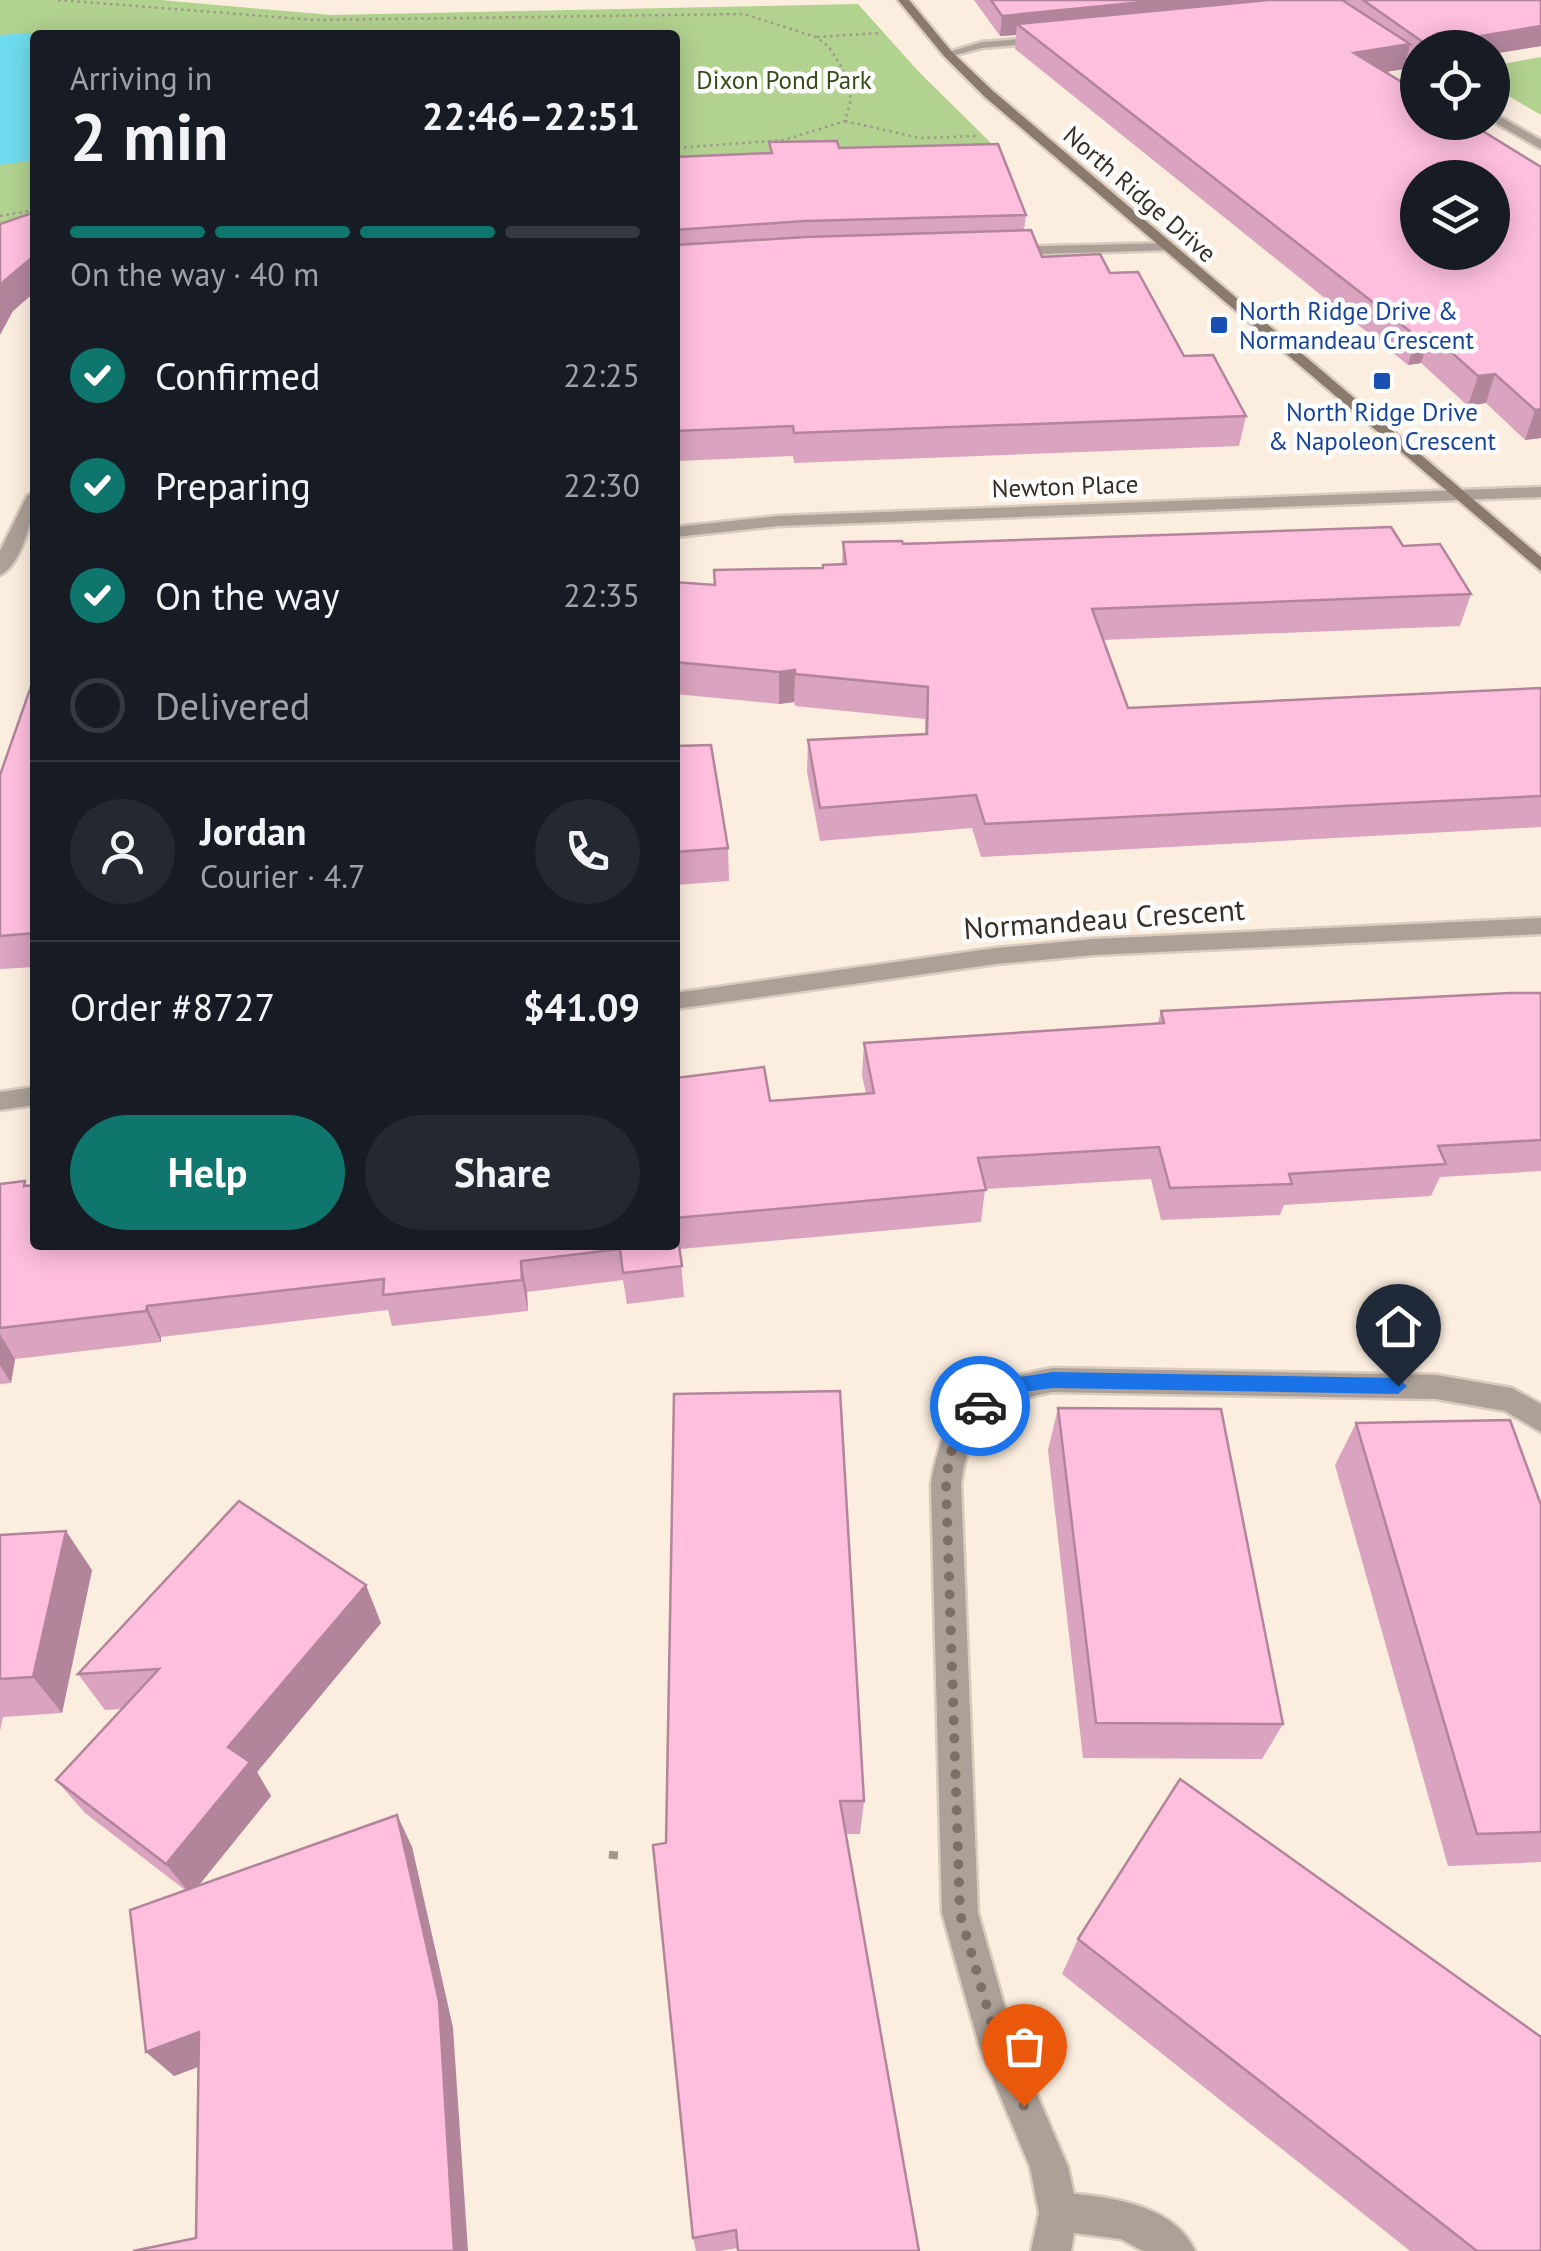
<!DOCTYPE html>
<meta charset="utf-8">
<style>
:root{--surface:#171b24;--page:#242831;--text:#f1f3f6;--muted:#9ea1a6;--line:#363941;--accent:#0f766e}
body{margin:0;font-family:"PT Sans",sans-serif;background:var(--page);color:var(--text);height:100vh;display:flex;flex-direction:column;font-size:38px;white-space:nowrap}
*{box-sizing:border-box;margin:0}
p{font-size:32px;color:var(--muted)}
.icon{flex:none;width:55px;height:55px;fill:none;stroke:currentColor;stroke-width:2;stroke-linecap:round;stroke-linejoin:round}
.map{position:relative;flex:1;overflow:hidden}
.side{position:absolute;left:30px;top:30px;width:650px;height:1220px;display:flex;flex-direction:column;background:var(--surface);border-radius:10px;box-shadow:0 5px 25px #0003}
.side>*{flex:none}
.tools{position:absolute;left:1400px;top:30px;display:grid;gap:20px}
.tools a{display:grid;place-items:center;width:110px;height:110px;border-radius:50%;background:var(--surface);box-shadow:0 5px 25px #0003;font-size:50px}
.pin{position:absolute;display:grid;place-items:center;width:85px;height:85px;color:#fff;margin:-102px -42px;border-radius:50% 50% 50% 0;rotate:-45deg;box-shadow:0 0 10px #0007}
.pin .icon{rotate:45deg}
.courier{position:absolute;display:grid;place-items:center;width:100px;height:100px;margin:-50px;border:8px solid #1a73e8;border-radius:50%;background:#fff;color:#222;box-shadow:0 2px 12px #0007}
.overview em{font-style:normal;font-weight:700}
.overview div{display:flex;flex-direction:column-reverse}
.overview{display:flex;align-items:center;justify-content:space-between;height:170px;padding:0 40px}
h1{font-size:65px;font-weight:700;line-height:75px}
.bar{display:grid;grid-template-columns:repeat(4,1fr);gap:15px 10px;align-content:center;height:120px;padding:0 40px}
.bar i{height:12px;border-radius:8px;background:var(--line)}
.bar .selected{background:var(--accent)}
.bar p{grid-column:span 4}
.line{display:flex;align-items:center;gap:25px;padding:0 40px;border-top:2px solid var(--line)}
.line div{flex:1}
.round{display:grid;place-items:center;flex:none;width:105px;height:105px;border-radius:52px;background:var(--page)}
ol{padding:0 40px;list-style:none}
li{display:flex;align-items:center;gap:30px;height:110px}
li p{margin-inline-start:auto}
li .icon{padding:10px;border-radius:50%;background:var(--accent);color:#fff;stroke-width:4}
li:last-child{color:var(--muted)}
li i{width:55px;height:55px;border:5px solid var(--line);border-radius:50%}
.action{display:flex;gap:20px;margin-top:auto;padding:20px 40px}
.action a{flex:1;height:115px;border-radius:60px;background:var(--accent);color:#fff;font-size:40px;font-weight:700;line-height:115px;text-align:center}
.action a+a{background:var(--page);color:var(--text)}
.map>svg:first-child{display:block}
</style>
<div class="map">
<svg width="1541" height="2251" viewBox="0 0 1541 2251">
<rect width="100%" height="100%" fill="#fceedf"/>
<g fill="#b2d28f">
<path d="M0 0H161L331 15 858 4 919 72 993 145 675 160V35H35V227L0 238Z"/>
<path d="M1541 57V115L1493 87 1492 66Z"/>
</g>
<path fill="#6fdbee" d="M31 33 119 35H35V160L0 165V35Z"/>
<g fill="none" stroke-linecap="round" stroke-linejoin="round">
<defs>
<g id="street">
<path d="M1047 37 1051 42 982 48 948 57 942 54 982 42Z"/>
<path d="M1376 45H1384L1418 66V74L1376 49Z"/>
<path d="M1492 112 1541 140V149L1492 121Z"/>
<path d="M1167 243 1174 247 1172 250 1005 255 998 251 1005 247Z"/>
<path d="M1541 487V497L778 526 675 537V527L778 516Z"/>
<path d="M35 491C35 513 21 566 0 575V551L27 496Z"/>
<path d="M1541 918V934L1094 955 996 964 675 1009V993L996 948 1094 939Z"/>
<path d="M35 1087V1105L0 1110V1092Z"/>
<path d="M1053 1368 1436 1375 1512 1388 1541 1404V1432L1505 1411 1436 1399 1053 1392C991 1403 970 1421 961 1484L978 1913 1015 2043 1068 2167 1074 2194C1115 2197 1177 2208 1195 2251H1143L1121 2239 1074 2233 1071 2251H1031L1039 2213 1030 2167 979 2045 942 1913 931 1484C944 1405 976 1381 1053 1368Z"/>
</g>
<path id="secondary" d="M898 0H909L952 52 993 91 1541 557V571L985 97 944 56Z"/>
</defs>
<use href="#street" stroke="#d9cbbe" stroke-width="5"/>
<use href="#secondary" stroke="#d9cbbe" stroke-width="5"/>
<g stroke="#a3978b" stroke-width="2.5" stroke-dasharray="2.5 4" stroke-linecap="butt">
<path d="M58 0 315 20 744 14 816 37 829 47 845 73 851 100 845 121 784 140 675 148"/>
<path d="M817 37 880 33"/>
<path d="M845 121 920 138 976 136"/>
<path d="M0 216 35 210"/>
</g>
<path stroke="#a3978b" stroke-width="9" stroke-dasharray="8 10" stroke-linecap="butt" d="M613 1859 614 1848"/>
<use href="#street" fill="#aca097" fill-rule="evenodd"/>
<use href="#secondary" fill="#8a7a6c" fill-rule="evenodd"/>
</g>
<g fill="#daa3bf">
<path d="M974 0H1541V46L1492 54V48H1418V63L1407 56 1404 69 1385 72 1541 167V438L1525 440 1486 403 1468 406 1421 363 1408 365 1015 49 1016 35 1000 36Z"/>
<path d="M769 142 839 148 1026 215 1024 230 1042 257 1110 273 1184 356 1246 416 1239 446 794 463 793 456 677 461 675 455V157L769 153Z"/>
<path d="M843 542 1403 546 1471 594 1460 626 1103 640 1128 708 1541 688V827L981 857 972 828 820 841 807 772 808 740 925 734V719L795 706 794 702 779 704 675 694V582L715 585 842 564Z"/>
<path d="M35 675V967L0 969V775Z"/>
<path d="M675 746 728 848 729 881 675 885Z"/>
<path d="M1541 993V1171L1440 1177 1431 1196 1284 1205 1280 1215 1161 1220 1151 1179 985 1189 981 1222 680 1249 684 1297 627 1304 623 1280 527 1292 528 1311 392 1326 388 1310 161 1337V1342L15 1359 11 1383 0 1384V1184L25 1181 27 1186 675 1245V1078L770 1101 866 1094 862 1075 864 1043 1158 1023 1161 1011Z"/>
<path d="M674 1394 864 1801 860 1834H846L737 2248 720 2251H696L693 2238 666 1843Z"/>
<path d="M1058 1408 1283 1724 1262 1759 1083 1758 1048 1450Z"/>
<path d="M1356 1423 1541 1505V1862L1448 1866 1335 1465Z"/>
<path d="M0 1535 92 1570 62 1713 3 1717 0 1731Z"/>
<path d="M381 1623 257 1772 271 1796 198 1886 397 1815 412 1847 453 2028 196 2238 198 2067 174 2076 185 1890 85 1813 56 1780 122 1709 105 1710 78 1674Z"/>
<path d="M1078 1939 1541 2251H1410L1062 1974Z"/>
</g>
<g fill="#b2859b">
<path d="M1163 0H1353L1029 33 1017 24 1016 35 1000 36 1002 16Z"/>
<path d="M1541 26V46L1492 54V48H1427V45Z"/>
<path d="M1410 44 1404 69 1349 78 1354 53Z"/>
<path d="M35 255V292L13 311 0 335V288L3 282Z"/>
<path d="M1430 333 1421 363 1408 365 1416 336Z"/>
<path d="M1495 374 1486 403 1468 406 1478 376Z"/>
<path d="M1541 409V438L1525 440 1535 410Z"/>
<path d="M795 670 794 702 779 704V672Z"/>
<path d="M521 1261 527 1292 528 1311 522 1280Z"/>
<path d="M147 1306 161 1337V1342L146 1311Z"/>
<path d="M0 1334 15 1359 11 1383 0 1365Z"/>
<path d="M66 1531 92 1570 62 1713 33 1677Z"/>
<path d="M366 1585 381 1623 257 1772 271 1796 191 1895 166 1864 228 1747Z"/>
<path d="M397 1815 412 1847 453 2028 468 2251H454Z"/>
<path d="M199 2032 224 2057 174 2076 146 2052Z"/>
</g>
<g fill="#febede" stroke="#b2859b" stroke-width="2.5" fill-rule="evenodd">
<path d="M991 0H1163L1002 16Z"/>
<path d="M1268 0H1342L1410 44 1354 53 1418 92V122H1468L1541 167V409L1535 410 1495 374 1478 376 1430 333 1416 336 1017 24ZM1418 178H1492V252H1418Z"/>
<path d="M1363 0H1541V26L1427 45Z"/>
<path d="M837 141 839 148 998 144 1026 215 805 221 675 230V157L772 153 769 142Z"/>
<path d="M35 212V255L3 282 0 288V224Z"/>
<path d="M1031 230 1042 257 1100 254 1110 273 1138 272 1184 356 1213 355 1246 416 794 433 793 426 675 431V245L806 237Z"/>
<path d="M1391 527 1403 546 1440 544 1471 594 1092 609 1128 708 1541 688V796L985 824 976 795 820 808 808 740 927 734 928 687 795 674V670L779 672 675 662V582L715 585 714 570 823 568V565L846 564 843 542 902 541 903 544Z"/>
<path d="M35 675V933L0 936V775Z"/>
<path d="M711 745 728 848 675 852V746Z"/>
<path d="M1509 993H1541V1140L1438 1146 1446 1164 1289 1174 1292 1184 1170 1188 1159 1147 978 1158 986 1190 675 1218V1078L764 1067 770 1101 874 1093 864 1043 1164 1023 1161 1011Z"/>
<path d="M25 1181 24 1186 35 1185V1245H675V1218L682 1266 623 1273 620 1249 521 1261 522 1280 383 1295 384 1279 147 1306 146 1311 0 1328V1184Z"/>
<path d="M840 1391 864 1801H840L919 2251H738L736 2230 693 2238 653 1845 666 1843 674 1394Z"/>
<path d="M1058 1408 1221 1409 1283 1724 1096 1723Z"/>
<path d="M1510 1420 1541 1505V1832L1477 1834 1356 1423Z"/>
<path d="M239 1501 366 1585 228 1747 250 1762 166 1864 56 1780 159 1669 78 1674Z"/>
<path d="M66 1531 33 1677 0 1679V1535Z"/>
<path d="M1180 1779 1541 2037V2251H1477L1078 1939Z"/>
<path d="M397 1815 439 2001 454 2251H133L196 2238 199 2032 146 2052 130 1910Z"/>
</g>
<path fill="#1a73e8" d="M1053 1372 1398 1378 1407 1386 1398 1394 1053 1388 1023 1392 980 1414 971 1406 974 1400 1020 1377Z"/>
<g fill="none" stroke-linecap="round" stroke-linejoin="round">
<path stroke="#7c7166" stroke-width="10" stroke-dasharray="0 18" d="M980 1406C955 1429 949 1451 946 1484L960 1914 998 2045 1024 2106"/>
</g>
<g fill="#1a4fb4" stroke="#fefefe" stroke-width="4">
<rect x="1209" y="315" width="20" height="20" rx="5"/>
<rect x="1372" y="371" width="20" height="20" rx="5"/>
</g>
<g text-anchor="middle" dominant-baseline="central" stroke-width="9" stroke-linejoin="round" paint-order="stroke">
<g font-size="25" fill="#364b18" stroke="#fefefe">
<text x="784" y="80">Dixon Pond Park</text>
</g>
<g font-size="25" fill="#372e25" stroke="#fefefe">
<text transform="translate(1140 194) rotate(41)">North Ridge Drive</text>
<text transform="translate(1065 486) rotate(-2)">Newton Place</text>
</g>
<g font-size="25" fill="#164399" stroke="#fefefe" text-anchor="start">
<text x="1239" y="311">North Ridge Drive &amp;<tspan x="1239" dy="29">Normandeau Crescent</tspan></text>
<text x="1382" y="412" text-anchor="middle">North Ridge Drive<tspan x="1382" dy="29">&amp; Napoleon Crescent</tspan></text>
</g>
<g font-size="30" fill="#372e25" stroke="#fefefe">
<text transform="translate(1104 918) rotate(-4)">Normandeau Crescent</text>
</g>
</g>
</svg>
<div class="tools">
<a><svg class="icon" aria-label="locate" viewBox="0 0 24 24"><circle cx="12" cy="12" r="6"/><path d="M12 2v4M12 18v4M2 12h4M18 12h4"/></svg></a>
<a><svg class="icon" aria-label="layers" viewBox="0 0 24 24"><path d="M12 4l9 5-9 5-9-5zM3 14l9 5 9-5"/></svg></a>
</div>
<div class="pin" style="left:1024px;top:2106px;background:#ea580c"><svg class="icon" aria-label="bag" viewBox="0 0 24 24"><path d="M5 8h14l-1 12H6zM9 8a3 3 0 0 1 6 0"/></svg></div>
<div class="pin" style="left:1398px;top:1386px;background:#1f2937"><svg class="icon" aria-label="home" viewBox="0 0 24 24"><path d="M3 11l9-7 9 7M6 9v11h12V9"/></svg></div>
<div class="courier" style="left:980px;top:1406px"><svg class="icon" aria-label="car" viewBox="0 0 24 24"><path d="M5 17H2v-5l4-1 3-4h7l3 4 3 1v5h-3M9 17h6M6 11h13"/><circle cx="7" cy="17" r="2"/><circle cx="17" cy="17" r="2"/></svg></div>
<section class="side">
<div class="overview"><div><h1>2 min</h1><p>Arriving in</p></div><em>22:46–22:51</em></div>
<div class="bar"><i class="selected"></i><i class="selected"></i><i class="selected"></i><i></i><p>On the way · 40 m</p></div>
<ol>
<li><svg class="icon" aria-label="check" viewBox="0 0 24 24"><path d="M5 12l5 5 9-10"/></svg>Confirmed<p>22:25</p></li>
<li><svg class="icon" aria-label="check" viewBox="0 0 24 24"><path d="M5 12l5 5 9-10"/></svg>Preparing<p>22:30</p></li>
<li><svg class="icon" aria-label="check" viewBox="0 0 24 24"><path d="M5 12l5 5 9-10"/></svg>On the way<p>22:35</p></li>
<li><i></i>Delivered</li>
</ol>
<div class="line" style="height:180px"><a class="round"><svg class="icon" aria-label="person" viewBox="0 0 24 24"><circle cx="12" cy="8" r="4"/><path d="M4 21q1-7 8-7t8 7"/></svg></a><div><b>Jordan</b><p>Courier · 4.7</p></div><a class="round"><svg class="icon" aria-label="phone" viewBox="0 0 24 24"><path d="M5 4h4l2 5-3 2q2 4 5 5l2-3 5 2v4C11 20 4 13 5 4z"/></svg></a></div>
<div class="line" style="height:130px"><div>Order #8727</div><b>$41.09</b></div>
<div class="action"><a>Help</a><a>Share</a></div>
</section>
</div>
